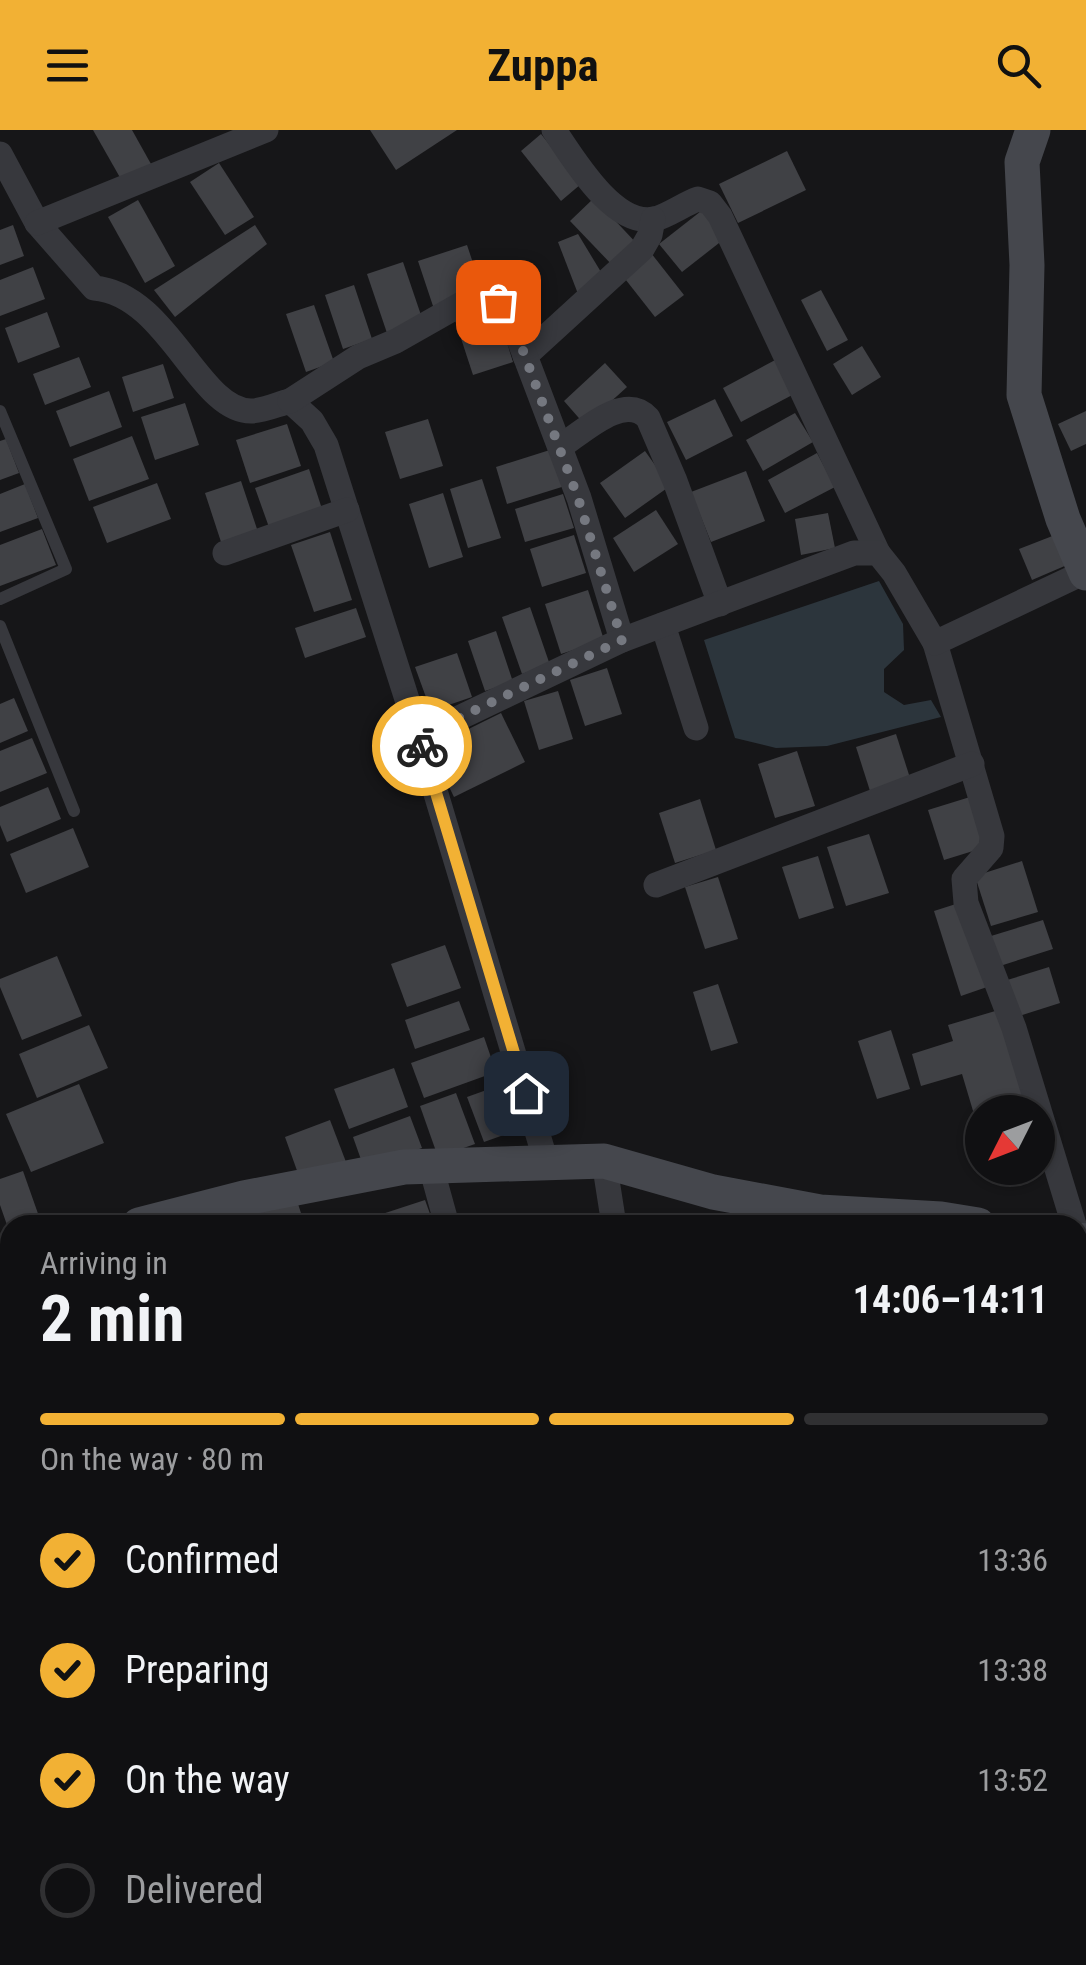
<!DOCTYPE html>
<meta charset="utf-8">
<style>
:root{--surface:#101012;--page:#19191b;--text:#f1f3f6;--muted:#9c9d9f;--line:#303032;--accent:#f2b134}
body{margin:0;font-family:"Roboto Condensed",sans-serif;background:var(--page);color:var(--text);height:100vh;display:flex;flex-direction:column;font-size:38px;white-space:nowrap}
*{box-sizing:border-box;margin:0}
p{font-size:32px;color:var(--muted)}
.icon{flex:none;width:55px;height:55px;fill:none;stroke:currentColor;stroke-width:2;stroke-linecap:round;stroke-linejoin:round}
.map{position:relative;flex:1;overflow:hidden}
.drawer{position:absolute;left:0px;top:1085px;width:1088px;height:750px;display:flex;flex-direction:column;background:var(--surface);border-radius:30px 30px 0 0;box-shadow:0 2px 8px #0004,0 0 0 2px var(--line)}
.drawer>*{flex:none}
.needle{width:65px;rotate:228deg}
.buttons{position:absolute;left:965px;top:965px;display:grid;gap:20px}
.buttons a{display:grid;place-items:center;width:90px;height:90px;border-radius:50%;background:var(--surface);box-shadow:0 2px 8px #0004,0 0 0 2px var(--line);font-size:50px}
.pin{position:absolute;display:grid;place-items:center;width:85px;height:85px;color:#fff;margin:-42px;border-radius:20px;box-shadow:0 5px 15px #0006}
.courier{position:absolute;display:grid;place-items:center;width:100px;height:100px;margin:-50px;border:8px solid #f2b134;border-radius:50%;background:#fff;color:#222;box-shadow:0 2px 12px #0007}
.headline em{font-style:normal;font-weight:700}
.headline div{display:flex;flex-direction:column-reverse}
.headline{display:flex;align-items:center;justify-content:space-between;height:170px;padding:0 40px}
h1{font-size:65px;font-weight:700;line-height:75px}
.bar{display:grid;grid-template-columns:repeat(4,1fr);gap:15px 10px;align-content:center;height:120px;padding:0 40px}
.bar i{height:12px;border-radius:8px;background:var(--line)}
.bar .active{background:var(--accent)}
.bar p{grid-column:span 4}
ol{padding:0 40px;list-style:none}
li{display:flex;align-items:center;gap:30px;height:110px}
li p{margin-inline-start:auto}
li .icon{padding:10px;border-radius:50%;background:var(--accent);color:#111;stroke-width:4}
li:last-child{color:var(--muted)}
li i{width:55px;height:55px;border:5px solid var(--line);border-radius:50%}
header{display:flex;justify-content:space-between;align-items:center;height:130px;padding:0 40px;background:var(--accent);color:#111;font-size:45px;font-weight:700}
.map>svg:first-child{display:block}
</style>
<header><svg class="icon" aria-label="menu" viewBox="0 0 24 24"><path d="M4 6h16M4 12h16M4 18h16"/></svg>Zuppa<svg class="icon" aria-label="search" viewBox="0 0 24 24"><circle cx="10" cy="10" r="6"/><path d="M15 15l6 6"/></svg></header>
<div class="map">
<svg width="1086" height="1835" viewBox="0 0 1086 1835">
<rect width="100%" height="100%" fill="#161618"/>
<path fill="#2c353c" d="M879 451 903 494 904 520 884 539V562L904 575 931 570 941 587 827 616 776 618 735 608 704 510Z"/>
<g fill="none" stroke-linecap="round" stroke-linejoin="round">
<g stroke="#2c353c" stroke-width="32">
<path d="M1078 1789 1086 1786"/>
<path d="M940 1835 970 1825"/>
</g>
</g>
<g fill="#404145">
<path d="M93 0H132L151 34 122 51Z"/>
<path d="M370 0H457L396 40Z"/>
<path d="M541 4 581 54 561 71 521 21Z"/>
<path d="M787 21 806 60 738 93 719 54Z"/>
<path d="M219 33 254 87 225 105 190 52Z"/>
<path d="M594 68 639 116 615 138 570 91Z"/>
<path d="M138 70 175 136 145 153 108 87Z"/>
<path d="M705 78 728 106 682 142 659 114Z"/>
<path d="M13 95 24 126 0 135V100Z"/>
<path d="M255 95 267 114 175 187 154 160Z"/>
<path d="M578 104 604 147 580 169 558 112Z"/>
<path d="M467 115 483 163 434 179 418 131Z"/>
<path d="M651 123 684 165 655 187 622 145Z"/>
<path d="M403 132 424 194 388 206 367 144Z"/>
<path d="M33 137 45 169 0 186V150Z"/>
<path d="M354 155 372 209 343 219 325 165Z"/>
<path d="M821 160 848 210 827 221 801 170Z"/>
<path d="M495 174 513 232 473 245 454 187Z"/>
<path d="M314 175 334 232 306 242 286 184Z"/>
<path d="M47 182 60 217 18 233 5 198Z"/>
<path d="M862 216 881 247 852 265 833 234Z"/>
<path d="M79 227 91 257 45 275 33 244Z"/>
<path d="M777 229 796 263 741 292 723 258Z"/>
<path d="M605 233 627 257 585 295 564 271Z"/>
<path d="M163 234 174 268 133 282 122 247Z"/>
<path d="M109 261 122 297 70 317 56 281Z"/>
<path d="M715 269 733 306 686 330 667 292Z"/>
<path d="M185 273 199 315 155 330 141 287Z"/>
<path d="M1086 281V314L1071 321 1058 294Z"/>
<path d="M795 283 813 312 763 341 746 310Z"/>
<path d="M428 289 443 336 400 349 385 302Z"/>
<path d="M287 294 301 336 250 353 236 310Z"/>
<path d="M132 306 149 349 89 371 73 329Z"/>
<path d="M6 309 19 343 0 350V311Z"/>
<path d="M553 319 565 356 507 374 496 337Z"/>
<path d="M645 321 670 356 625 388 600 353Z"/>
<path d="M817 323 835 357 785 383 768 350Z"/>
<path d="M309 339 323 382 270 400 255 358Z"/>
<path d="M746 341 765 391 711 412 691 362Z"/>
<path d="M482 349 501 408 468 418 450 359Z"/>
<path d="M241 351 259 405 223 418 205 363Z"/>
<path d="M157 353 171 389 107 413 93 377Z"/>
<path d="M25 354 38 388 0 402V364Z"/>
<path d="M443 363 463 427 429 438 409 374Z"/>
<path d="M563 364 574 398 525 412 515 379Z"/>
<path d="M656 380 678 414 634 442 613 408Z"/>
<path d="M828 383 835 418 801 425 795 389Z"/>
<path d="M42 399 56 435 0 456V415Z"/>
<path d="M330 402 352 470 314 482 291 415Z"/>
<path d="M574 405 586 443 542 457 530 419Z"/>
<path d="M1055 405 1067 435 1032 450 1019 419Z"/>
<path d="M588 460 604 510 561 524 545 474Z"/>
<path d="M530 477 550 535 522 544 502 487Z"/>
<path d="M356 478 366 507 305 528 295 498Z"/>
<path d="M496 501 513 552 485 561 468 511Z"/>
<path d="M457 523 472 567 431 581 415 537Z"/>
<path d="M607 538 622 584 585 596 570 550Z"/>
<path d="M558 561 573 609 539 620 524 571Z"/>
<path d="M14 568 28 601 0 613V574Z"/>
<path d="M501 583 525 632 454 667 430 618Z"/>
<path d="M896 604 911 651 871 664 856 617Z"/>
<path d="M32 608 47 643 0 662V621Z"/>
<path d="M797 621 815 676 775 688 758 634Z"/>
<path d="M48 657 61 689 7 712 0 695V677Z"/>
<path d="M970 667 986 717 944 730 928 680Z"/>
<path d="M700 669 716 720 675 733 659 683Z"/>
<path d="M73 698 89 737 26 763 10 724Z"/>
<path d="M869 704 889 763 846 776 827 717Z"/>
<path d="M818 726 834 778 799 789 782 737Z"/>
<path d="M1022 731 1038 782 991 796 975 746Z"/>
<path d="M718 747 738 809 705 819 685 757Z"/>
<path d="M959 773 987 857 961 866 934 781Z"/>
<path d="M1043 790 1053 819 1000 836 991 806Z"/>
<path d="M445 815 461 858 407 877 391 834Z"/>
<path d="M57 826 82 886 22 910 0 857V849Z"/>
<path d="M1049 837 1060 873 1016 887 1004 851Z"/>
<path d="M718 854 738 913 711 921 693 862Z"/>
<path d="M459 871 470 900 415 919 405 890Z"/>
<path d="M1002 879 1033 982H982V1011L962 944 921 956 912 924 953 911 948 895Z"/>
<path d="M89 895 108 938 37 968 19 924Z"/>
<path d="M891 900 910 959 877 969 858 911Z"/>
<path d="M484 907 496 942 424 968 411 933Z"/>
<path d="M394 938 408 977 349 999 334 959Z"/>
<path d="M506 953 523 998 484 1012 467 967Z"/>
<path d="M79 954 104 1013 31 1042 6 984Z"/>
<path d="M456 963 475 1014 438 1027 420 976Z"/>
<path d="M410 986 422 1018 364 1038 353 1007Z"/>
<path d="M330 990 346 1032 300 1049 285 1007Z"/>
<path d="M23 1041 42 1095H7L0 1075V1049Z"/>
<path d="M296 1068 305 1095H254L251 1084Z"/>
<path d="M425 1070 434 1095H376L373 1087Z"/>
<path d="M10 1145V1214L0 1218V1149Z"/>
<path d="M10 1320V1391L4 1393 0 1381V1324Z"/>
<path d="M10 1489V1551L0 1557V1495Z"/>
<path d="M1086 1608V1660L1078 1662V1611Z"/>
<path d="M597 1825H645L648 1835H601Z"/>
</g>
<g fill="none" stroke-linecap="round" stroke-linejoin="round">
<g stroke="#37383d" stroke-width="12">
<path d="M0 281 66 439 0 469"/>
<path d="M0 496 74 681"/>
</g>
<g stroke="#37383d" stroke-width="25">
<path d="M554 0C573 28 614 98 655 89 669 85 684 74 698 69L710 73 720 86 878 423"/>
<path d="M0 24 37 93 94 158C168 164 198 281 251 281 263 281 278 274 290 271L312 291 326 315 419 607 547 1035"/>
<path d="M37 93 266 0"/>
<path d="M525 226 642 119 650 105 653 89"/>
<path d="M290 271 358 227 396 211 463 173 484 168 498 172 510 186 579 368 622 510"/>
<path d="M560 317C583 302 624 262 648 288L675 351 720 474"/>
<path d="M225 423 347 380"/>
<path d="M663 495 696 598"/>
<path d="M935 513 992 706 991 718 964 749 966 773 1014 898 1074 1095"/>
<path d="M419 607 622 510 854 423H878L894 443 935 513 1085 442"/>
<path d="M656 755 972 634"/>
<path d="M604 1031 614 1095"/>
<path d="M431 1037 447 1095"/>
<path d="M0 1242 10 1266"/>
<path d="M1078 1404 1086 1402"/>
<path d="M1078 1671 1086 1669"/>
<path d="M1078 1761 1086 1758"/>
<path d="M742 1835 756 1825"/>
<path d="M847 1835 880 1825"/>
</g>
<g stroke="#45474d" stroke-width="35">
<path d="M1033 0 1022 32 1027 135 1024 265 1063 389 1086 443"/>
<path d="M139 1095 244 1068 404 1037 604 1031 713 1062 820 1082 941 1089 978 1095"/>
<path d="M1078 1110 1086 1111"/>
<path d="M0 1130 10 1128"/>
</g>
</g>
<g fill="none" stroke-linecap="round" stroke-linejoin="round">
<path stroke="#757880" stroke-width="10" stroke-dasharray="0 18" d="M422 616 419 607 622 510 578 368 510 186 498 172"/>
<path stroke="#f2b134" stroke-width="12" d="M422 616 526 963"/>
</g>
</svg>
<div class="buttons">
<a><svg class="needle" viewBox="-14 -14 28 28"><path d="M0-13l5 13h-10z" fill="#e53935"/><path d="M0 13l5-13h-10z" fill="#9c9d9f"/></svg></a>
</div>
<div class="pin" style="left:498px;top:172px;background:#ea580c"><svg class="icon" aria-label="bag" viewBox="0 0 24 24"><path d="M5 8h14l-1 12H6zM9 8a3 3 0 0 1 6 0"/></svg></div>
<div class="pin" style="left:526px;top:963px;background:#1f2937"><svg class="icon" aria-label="home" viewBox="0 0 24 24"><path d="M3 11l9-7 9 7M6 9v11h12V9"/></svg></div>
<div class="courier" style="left:422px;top:616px"><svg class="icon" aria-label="bike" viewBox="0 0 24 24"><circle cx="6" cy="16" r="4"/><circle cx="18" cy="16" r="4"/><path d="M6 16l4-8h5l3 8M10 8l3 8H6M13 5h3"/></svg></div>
<section class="drawer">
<div class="headline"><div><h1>2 min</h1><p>Arriving in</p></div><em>14:06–14:11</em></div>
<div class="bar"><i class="active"></i><i class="active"></i><i class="active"></i><i></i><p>On the way · 80 m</p></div>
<ol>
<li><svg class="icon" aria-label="check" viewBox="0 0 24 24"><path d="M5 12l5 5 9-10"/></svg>Confirmed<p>13:36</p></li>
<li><svg class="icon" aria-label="check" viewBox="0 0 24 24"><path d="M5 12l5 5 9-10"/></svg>Preparing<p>13:38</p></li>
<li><svg class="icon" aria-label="check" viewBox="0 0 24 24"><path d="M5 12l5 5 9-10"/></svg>On the way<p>13:52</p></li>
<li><i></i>Delivered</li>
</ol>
</section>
</div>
